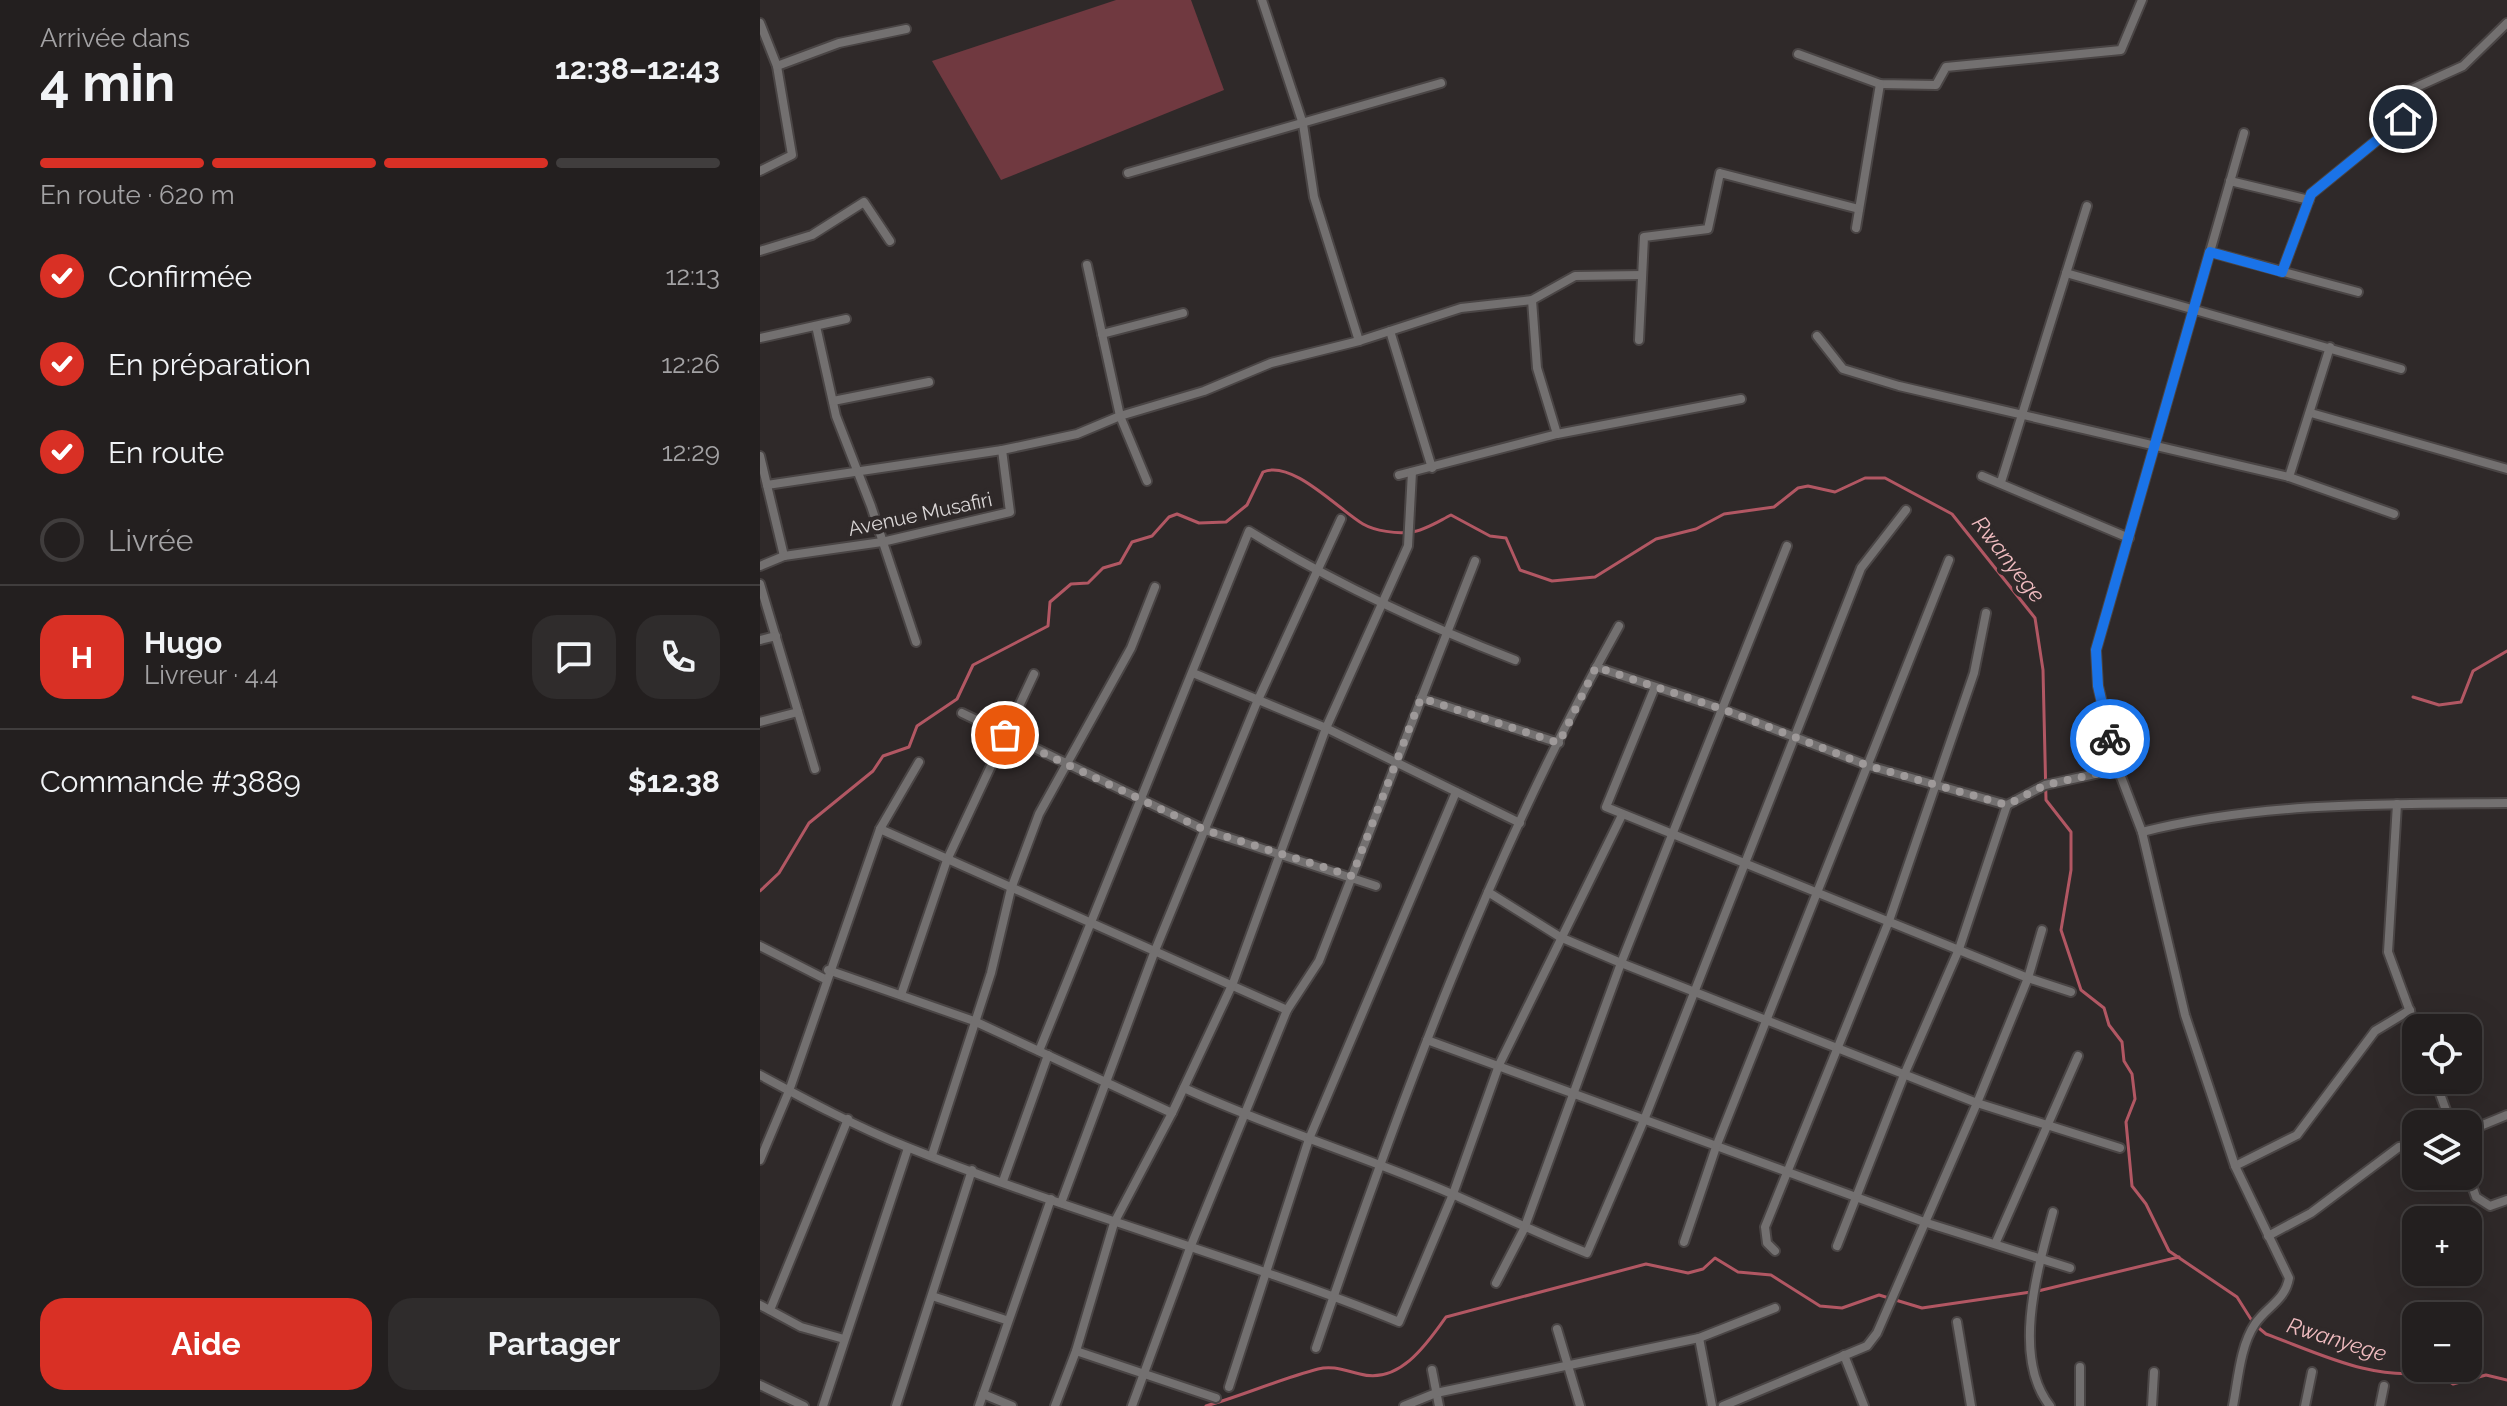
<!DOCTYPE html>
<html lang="fr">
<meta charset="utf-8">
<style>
:root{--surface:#231f1f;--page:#2f2c2c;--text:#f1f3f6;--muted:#a3a2a4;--line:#403d3d;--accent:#d93025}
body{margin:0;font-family:Raleway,sans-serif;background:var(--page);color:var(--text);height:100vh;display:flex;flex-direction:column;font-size:30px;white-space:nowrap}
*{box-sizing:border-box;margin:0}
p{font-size:26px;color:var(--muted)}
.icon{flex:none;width:44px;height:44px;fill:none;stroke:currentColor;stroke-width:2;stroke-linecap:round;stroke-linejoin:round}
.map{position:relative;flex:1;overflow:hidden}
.drawer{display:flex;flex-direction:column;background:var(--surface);width:760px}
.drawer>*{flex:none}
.buttons{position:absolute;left:1642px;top:1014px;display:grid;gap:16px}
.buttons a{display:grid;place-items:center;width:80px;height:80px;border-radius:16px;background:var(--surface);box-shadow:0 8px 32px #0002,0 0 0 2px var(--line);font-size:40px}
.pin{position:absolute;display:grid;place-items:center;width:68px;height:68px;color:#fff;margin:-34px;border:4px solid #fff;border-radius:50%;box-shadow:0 2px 8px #0007}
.courier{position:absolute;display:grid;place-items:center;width:80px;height:80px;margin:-40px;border:6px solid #1a73e8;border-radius:50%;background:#fff;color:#222;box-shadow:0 2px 10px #0007}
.overview em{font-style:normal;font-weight:700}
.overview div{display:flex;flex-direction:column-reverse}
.overview{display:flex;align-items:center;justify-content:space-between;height:136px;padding:0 40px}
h1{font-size:52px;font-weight:700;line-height:60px}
.bar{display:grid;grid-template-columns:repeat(4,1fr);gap:12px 8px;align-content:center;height:96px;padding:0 40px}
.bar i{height:10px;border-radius:6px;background:var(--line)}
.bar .selected{background:var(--accent)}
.bar p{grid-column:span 4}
.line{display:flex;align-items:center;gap:20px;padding:0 40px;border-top:2px solid var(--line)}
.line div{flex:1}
.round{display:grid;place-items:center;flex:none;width:84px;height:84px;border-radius:24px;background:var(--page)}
ol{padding:0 40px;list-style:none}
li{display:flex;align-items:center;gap:24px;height:88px}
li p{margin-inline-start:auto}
li .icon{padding:8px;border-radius:50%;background:var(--accent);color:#fff;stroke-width:4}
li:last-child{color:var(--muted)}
li i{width:44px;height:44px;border:4px solid var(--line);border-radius:50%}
.action{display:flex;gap:16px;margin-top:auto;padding:16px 40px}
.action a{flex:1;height:92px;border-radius:24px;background:var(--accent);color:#fff;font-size:32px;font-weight:700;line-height:92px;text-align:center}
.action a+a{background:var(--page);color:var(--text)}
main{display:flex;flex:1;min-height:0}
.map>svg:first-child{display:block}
</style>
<main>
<section class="drawer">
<div class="overview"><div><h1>4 min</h1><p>Arrivée dans</p></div><em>12:38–12:43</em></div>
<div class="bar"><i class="selected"></i><i class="selected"></i><i class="selected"></i><i></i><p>En route · 620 m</p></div>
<ol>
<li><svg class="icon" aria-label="check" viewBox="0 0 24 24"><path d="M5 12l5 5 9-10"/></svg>Confirmée<p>12:13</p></li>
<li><svg class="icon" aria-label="check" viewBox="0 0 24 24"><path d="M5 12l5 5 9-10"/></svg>En préparation<p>12:26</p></li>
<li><svg class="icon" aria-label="check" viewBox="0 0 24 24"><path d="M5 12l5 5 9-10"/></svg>En route<p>12:29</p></li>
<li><i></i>Livrée</li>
</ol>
<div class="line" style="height:144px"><b class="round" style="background:var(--accent);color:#fff">H</b><div><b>Hugo</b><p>Livreur · 4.4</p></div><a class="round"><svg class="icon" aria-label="chat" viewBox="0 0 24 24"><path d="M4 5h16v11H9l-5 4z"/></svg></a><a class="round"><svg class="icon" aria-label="phone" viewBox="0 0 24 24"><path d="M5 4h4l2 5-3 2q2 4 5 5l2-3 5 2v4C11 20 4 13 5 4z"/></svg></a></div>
<div class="line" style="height:104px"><div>Commande #3889</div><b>$12.38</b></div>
<div class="action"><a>Aide</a><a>Partager</a></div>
</section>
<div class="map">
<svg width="1747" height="1406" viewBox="0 0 1747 1406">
<rect width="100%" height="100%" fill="#2f2929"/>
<path fill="#703940" d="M356 0H431L464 90 241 180 172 61Z"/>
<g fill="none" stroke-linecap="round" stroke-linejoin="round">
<g stroke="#b25763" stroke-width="3">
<path d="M1653 697 1679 705 1701 702 1713 671 1747 651"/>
<path d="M0 891 19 873 49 823 113 771 123 756 149 747 157 726 197 699 213 665 288 626 290 602 311 584 328 583 343 568 360 563 372 542 392 536 409 517 417 514 439 523 466 522 487 505 503 472C532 459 579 510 603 524 615 531 637 534 651 532 664 531 679 521 691 515L730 536 746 538 760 570 792 581 835 577 896 539 936 529 964 514 1014 507 1038 488 1048 486 1075 492 1105 478H1125L1192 514 1275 618 1283 670 1286 800 1311 832V870L1301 930 1321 990 1344 1008 1349 1025 1362 1042 1364 1061 1372 1074 1375 1099 1366 1122 1372 1186 1386 1204 1409 1251 1477 1297 1494 1324 1506 1334C1558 1353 1616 1383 1673 1371L1693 1384 1726 1375 1747 1380"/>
<path d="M1278 1291 1419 1257"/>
<path d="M446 1406C484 1395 520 1379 558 1369 573 1365 586 1371 600 1374 639 1385 667 1344 686 1317L886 1264 928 1273 943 1269 955 1258 978 1272 1011 1275 1060 1306 1082 1308 1119 1295 1162 1308 1271 1292"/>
</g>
<defs>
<g id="minor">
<path d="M502 0 543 124 554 197 599 341"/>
<path d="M0 23 17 66 32 155 0 171"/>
<path d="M1038 54 1120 84 1176 85 1186 67 1361 50 1382 0"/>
<path d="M17 66 79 43 146 29"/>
<path d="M368 173 681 83"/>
<path d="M1470 181 1549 200"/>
<path d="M1096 228 1120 84"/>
<path d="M0 251 52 235 104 202 130 241"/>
<path d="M1450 252 1598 292"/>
<path d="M327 265 360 416 387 481"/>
<path d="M1522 272 1551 194 1643 119 1641 94 1703 66 1747 23"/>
<path d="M1306 273 1641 369"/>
<path d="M772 300 777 368 797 434"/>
<path d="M56 326 76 416 111 506 156 642"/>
<path d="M630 331 672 468"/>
<path d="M342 334 423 313"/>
<path d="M1057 336 1083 369 1139 386 1529 477 1634 514"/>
<path d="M0 338 86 319"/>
<path d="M879 340 884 237 948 229 960 173 1099 209"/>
<path d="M73 401 169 382"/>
<path d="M1551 413 1747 469"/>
<path d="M0 456 24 556"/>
<path d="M639 475 797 434 981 399"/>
<path d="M1222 476 1369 538"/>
<path d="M1529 477 1570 347"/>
<path d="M1241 482 1327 206"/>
<path d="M7 485 242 450"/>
<path d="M0 566 24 556 122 542 250 512 242 450 317 434 360 416 444 391 511 363 599 341 701 308 772 300 815 276 882 275"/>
<path d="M0 584 55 769"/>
<path d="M0 640 16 636"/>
<path d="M836 667 965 710 1109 766 1247 805 1285 785 1358 769"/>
<path d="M433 673 566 728 760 823"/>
<path d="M895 687 846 807 1268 978 1311 992"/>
<path d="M661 698 799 743"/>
<path d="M202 713 445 830 616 886"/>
<path d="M0 722 38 712"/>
<path d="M1637 804 1628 952 1656 1028"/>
<path d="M120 829 527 1010"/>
<path d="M1382 832C1500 802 1626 804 1747 803"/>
<path d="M728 892 800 937 861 963 1217 1103 1360 1148"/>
<path d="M0 946 65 979"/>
<path d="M68 970 214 1021 412 1113"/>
<path d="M141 995 187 860 274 674"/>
<path d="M667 1040 1167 1223 1310 1268"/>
<path d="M279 1051 489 531C574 583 662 624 755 660"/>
<path d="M0 1075C48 1101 97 1127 147 1147 309 1212 478 1257 639 1322L693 1194 739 1065 862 815"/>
<path d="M1675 1080 1691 1124"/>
<path d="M424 1088C511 1128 604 1156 692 1194 738 1214 781 1235 827 1253L884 1120 1101 568 1146 510"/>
<path d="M1708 1131 1747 1115"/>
<path d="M172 1155 231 973 251 889 279 814 371 648 395 587"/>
<path d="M0 1160 29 1091 120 829 159 762"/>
<path d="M1475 1166 1537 1135 1615 1031 1650 1010"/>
<path d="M1708 1174 1716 1197 1730 1206 1747 1200"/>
<path d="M243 1181 288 1055"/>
<path d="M301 1203 394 953 497 702 581 519"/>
<path d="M1508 1236 1551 1213 1639 1147 1656 1145"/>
<path d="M924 1242 956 1147 1189 560"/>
<path d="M1236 1242 1318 1056"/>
<path d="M1077 1246 1144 1075 1199 949 1247 805"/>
<path d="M1015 1251 1007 1243 1005 1227 1129 921 1214 673 1226 613"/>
<path d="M736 1283 764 1229 861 963 1027 546"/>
<path d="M172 1296 246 1320"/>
<path d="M0 1305 41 1327 84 1339"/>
<path d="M10 1310 88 1119"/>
<path d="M1197 1322 1211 1406"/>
<path d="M797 1329 820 1406"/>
<path d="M939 1338 952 1406"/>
<path d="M556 1348C640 1101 731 854 859 626"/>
<path d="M316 1351 456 1398"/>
<path d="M1084 1355 1104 1406"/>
<path d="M1320 1367V1406"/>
<path d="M672 1370 679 1406"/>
<path d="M0 1385 44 1406"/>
<path d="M469 1387 549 1139 696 792"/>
<path d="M223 1394 252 1406"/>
<path d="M63 1406 148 1148"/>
<path d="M136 1406 212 1170"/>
<path d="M219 1406 291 1199"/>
<path d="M295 1406 316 1351 354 1223 412 1113 473 983 566 728 648 546 652 472"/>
<path d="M372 1406 430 1248 527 1010 559 961 715 561"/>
<path d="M644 1406 676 1393 939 1338 1015 1308"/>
<path d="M963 1406 1107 1346 1117 1333 1217 1103 1268 978 1282 930"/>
<path d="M1290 1406C1251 1357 1278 1268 1293 1212"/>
<path d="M1392 1406 1394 1372"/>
<path d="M1473 1406C1478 1381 1480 1346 1495 1324 1506 1307 1525 1301 1529 1278L1475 1166 1425 1015 1382 832 1358 769 1338 686 1336 650 1484 133"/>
<path d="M1545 1406 1552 1372"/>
<path d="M1620 1406 1624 1386"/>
</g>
</defs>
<use href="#minor" stroke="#4a4545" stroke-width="12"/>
<use href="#minor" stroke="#737070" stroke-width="8"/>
</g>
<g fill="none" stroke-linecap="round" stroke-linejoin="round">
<path stroke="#9e9999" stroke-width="8" stroke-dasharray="0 14.4" d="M245 735 445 830 592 876 661 698 799 743 836 667 965 710 1109 766 1247 805 1285 785 1358 769 1350 739"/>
<path stroke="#1a73e8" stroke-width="10" d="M1350 739 1338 686 1336 650 1450 252 1522 272 1551 194 1643 119"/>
</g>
<g text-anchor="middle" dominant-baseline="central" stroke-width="8" stroke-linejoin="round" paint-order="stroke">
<g font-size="20" fill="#dad6d6" stroke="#2f2929">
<text transform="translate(160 514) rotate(-12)">Avenue Musafiri</text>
</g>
<g font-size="22" font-style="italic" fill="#f0bcc0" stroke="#2f2929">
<text transform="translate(1249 559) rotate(52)">Rwanyege</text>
<text transform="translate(1577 1339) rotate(17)">Rwanyege</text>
</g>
</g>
</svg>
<div class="buttons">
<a><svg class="icon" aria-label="locate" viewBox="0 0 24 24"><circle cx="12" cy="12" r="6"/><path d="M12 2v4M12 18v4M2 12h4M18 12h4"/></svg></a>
<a><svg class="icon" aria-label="layers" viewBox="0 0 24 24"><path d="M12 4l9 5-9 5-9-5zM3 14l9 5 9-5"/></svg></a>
<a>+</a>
<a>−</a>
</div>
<div class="pin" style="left:245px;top:735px;background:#ea580c"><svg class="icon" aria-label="bag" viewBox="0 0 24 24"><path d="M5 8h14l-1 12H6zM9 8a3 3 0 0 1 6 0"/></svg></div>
<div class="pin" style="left:1643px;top:119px;background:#1f2937"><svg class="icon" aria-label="home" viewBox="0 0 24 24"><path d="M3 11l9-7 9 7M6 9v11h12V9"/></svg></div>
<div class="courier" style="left:1350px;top:739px"><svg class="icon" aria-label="bike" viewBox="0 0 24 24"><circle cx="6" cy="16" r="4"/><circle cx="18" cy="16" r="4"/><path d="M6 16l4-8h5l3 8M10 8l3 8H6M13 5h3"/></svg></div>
</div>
</main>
